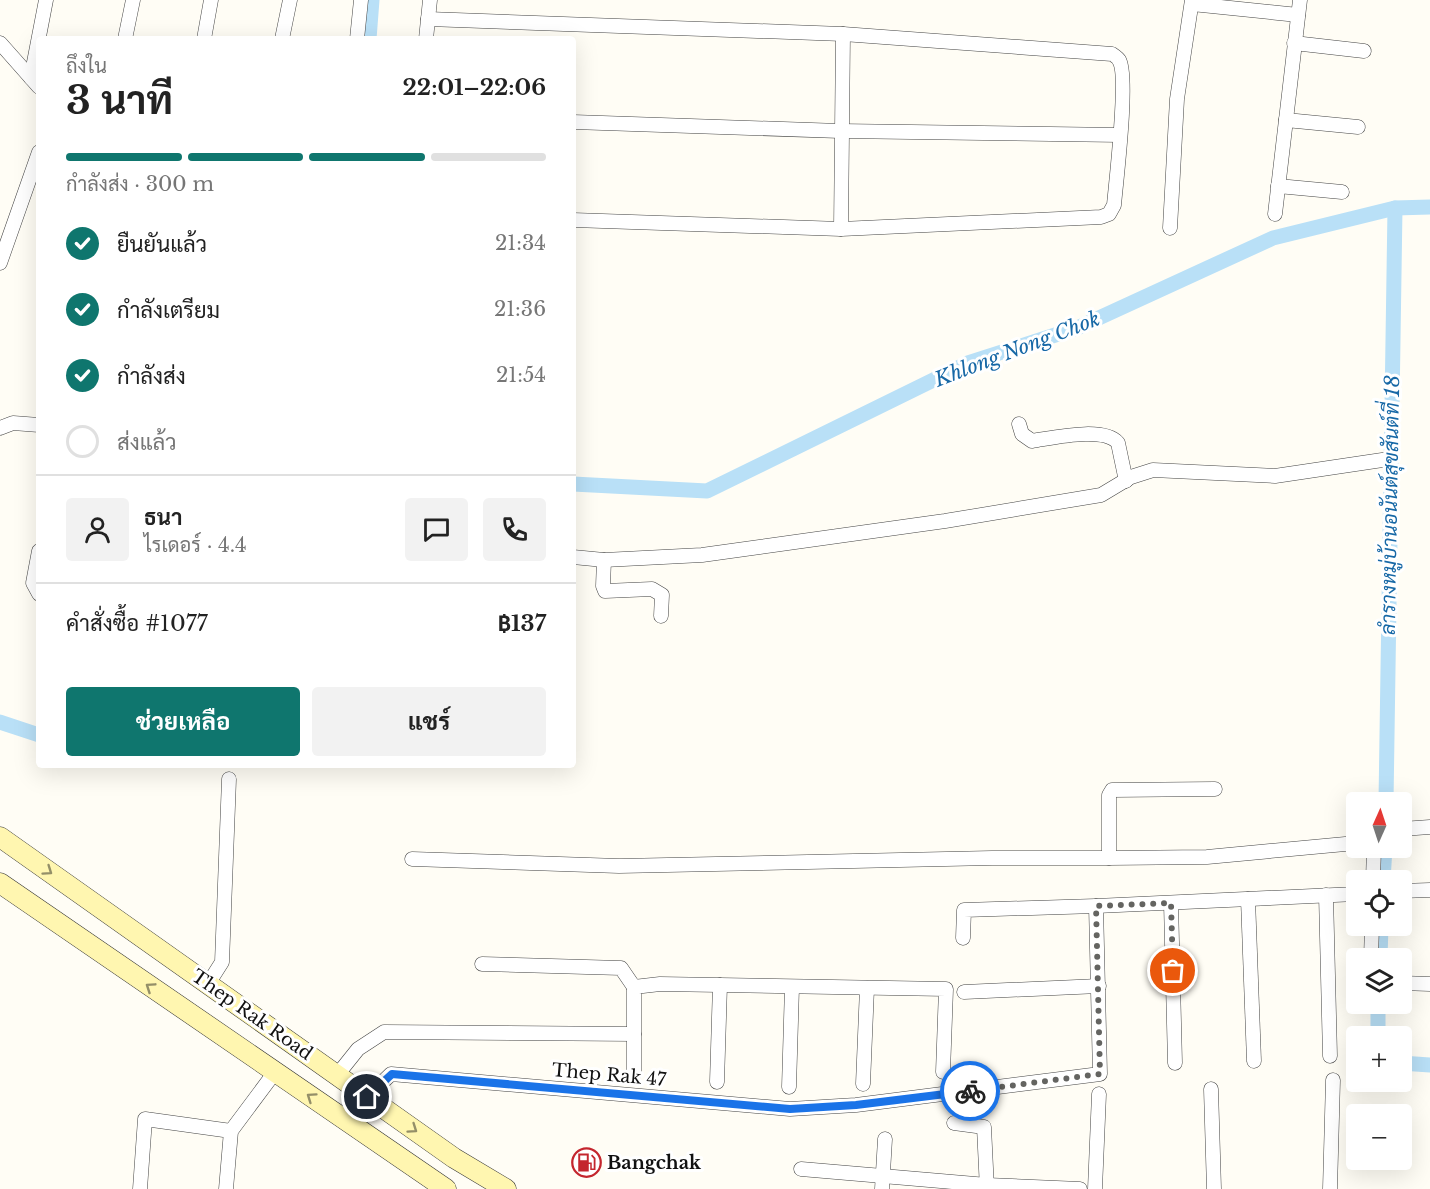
<!DOCTYPE html>
<html lang="th">
<meta charset="utf-8">
<style>
:root{--surface:#fff;--page:#f2f2f2;--text:#222;--muted:#767676;--line:#e0e0e0;--accent:#0f766e}
body{margin:0;font-family:"Libre Baskerville",Sarabun,serif;background:var(--page);color:var(--text);height:100vh;display:flex;flex-direction:column;font-size:22px;white-space:nowrap}
*{box-sizing:border-box;margin:0}
p{font-size:20px;color:var(--muted)}
.icon{flex:none;width:33px;height:33px;fill:none;stroke:currentColor;stroke-width:2;stroke-linecap:round;stroke-linejoin:round}
.map{position:relative;flex:1;overflow:hidden}
.panel{position:absolute;left:36px;top:36px;width:540px;height:732px;display:flex;flex-direction:column;background:var(--surface);border-radius:6px;box-shadow:0 6px 24px #0002}
.panel>*{flex:none}
.needle{width:39px;rotate:3deg}
.buttons{position:absolute;left:1346px;top:792px;display:grid;gap:12px}
.buttons a{display:grid;place-items:center;width:66px;height:66px;border-radius:6px;background:var(--surface);box-shadow:0 6px 24px #0002;font-size:30px}
.pin{position:absolute;display:grid;place-items:center;width:51px;height:51px;color:#fff;margin:-26px;border:3px solid #fff;border-radius:50%;box-shadow:0 2px 6px #0007}
.courier{position:absolute;display:grid;place-items:center;width:60px;height:60px;margin:-30px;border:4px solid #1a73e8;border-radius:50%;background:#fff;color:#222;box-shadow:0 2px 8px #0007}
.summary em{font-style:normal;font-weight:700}
.summary div{display:flex;flex-direction:column-reverse}
.summary{display:flex;align-items:center;justify-content:space-between;height:102px;padding:0 30px}
h1{font-size:39px;font-weight:700;line-height:45px}
.bar{display:grid;grid-template-columns:repeat(4,1fr);gap:9px 6px;align-content:center;height:72px;padding:0 30px}
.bar i{height:8px;border-radius:4px;background:var(--line)}
.bar .active{background:var(--accent)}
.bar p{grid-column:span 4}
.line{display:flex;align-items:center;gap:15px;padding:0 30px;border-top:2px solid var(--line)}
.line div{flex:1}
.round{display:grid;place-items:center;flex:none;width:63px;height:63px;border-radius:6px;background:var(--page)}
ol{padding:0 30px;list-style:none}
li{display:flex;align-items:center;gap:18px;height:66px}
li p{margin-inline-start:auto}
li .icon{padding:6px;border-radius:50%;background:var(--accent);color:#fff;stroke-width:4}
li:last-child{color:var(--muted)}
li i{width:33px;height:33px;border:3px solid var(--line);border-radius:50%}
.action{display:flex;gap:12px;margin-top:auto;padding:12px 30px}
.action a{flex:1;height:69px;border-radius:6px;background:var(--accent);color:#fff;font-size:24px;font-weight:700;line-height:69px;text-align:center}
.action a+a{background:var(--page);color:var(--text)}
.map>svg:first-child{display:block}
</style>
<div class="map">
<svg width="1430" height="1189" viewBox="0 0 1430 1189">
<rect width="100%" height="100%" fill="#fffdf5"/>
<g fill="none" stroke-linecap="round" stroke-linejoin="round">
<g stroke="#b9e0f7" stroke-width="15">
<path d="M369 39 372 0"/>
<path d="M573 484 707 491 968 363 1077 328 1273 238 1395 208 1430 207"/>
<path d="M0 722 39 735"/>
<path d="M1386 802 1395 208"/>
<path d="M1383 880 1385 848"/>
<path d="M1380 958 1381 926"/>
<path d="M1378 1004V1036"/>
<path d="M1401 1063 1430 1065"/>
</g>
<defs>
<g id="minor">
<path d="M1192 4 1298 15"/>
<path d="M428 19 843 34 1112 54C1115 56 1118 58 1119 60 1129 75 1116 182 1114 205L1109 214 1101 217 841 229 573 220"/>
<path d="M125 39 133 0"/>
<path d="M204 39 211 0"/>
<path d="M282 39 290 0"/>
<path d="M357 39 361 0"/>
<path d="M426 39 430 0"/>
<path d="M0 43 39 87"/>
<path d="M1294 43 1364 51"/>
<path d="M31 78 46 0"/>
<path d="M1286 120 1358 127"/>
<path d="M573 122 840 131 1120 135"/>
<path d="M1278 186 1342 192"/>
<path d="M1275 214 1300 0"/>
<path d="M1170 228 1177 99 1192 0"/>
<path d="M841 229 843 34"/>
<path d="M0 263 39 152"/>
<path d="M1019 424 1022 434 1032 441C1053 438 1104 426 1118 443L1126 481"/>
<path d="M0 428 13 423 39 425"/>
<path d="M39 551 33 583 39 594"/>
<path d="M573 557 604 560 702 555 945 521 1101 495 1131 477 1153 470 1275 476 1389 459"/>
<path d="M604 560 603 586 605 591 652 589 662 595 661 616"/>
<path d="M1402 829 1430 827"/>
<path d="M1109 858V795L1112 790 1215 789"/>
<path d="M412 859 619 866 992 858H1109L1207 857 1356 843"/>
<path d="M1373 880 1374 848"/>
<path d="M1401 891 1430 890"/>
<path d="M1326 895 1330 1056"/>
<path d="M1248 899 1254 1061"/>
<path d="M1171 903 1175 1063"/>
<path d="M963 938 964 910 1096 906"/>
<path d="M1371 958 1372 926"/>
<path d="M482 964 621 968 634 987"/>
<path d="M1401 983 1430 984"/>
<path d="M208 984 222 962 229 779"/>
<path d="M964 992 1099 986"/>
<path d="M634 1034V1074"/>
<path d="M338 1074 358 1049 384 1032 634 1034V987L660 984 946 989 943 1072"/>
<path d="M717 1082 720 985"/>
<path d="M863 1084 867 988"/>
<path d="M789 1087 792 987"/>
<path d="M1211 1089 1214 1189"/>
<path d="M367 1097 391 1074 790 1109 856 1105 1100 1074 1096 906 1356 894"/>
<path d="M954 1123 984 1127 987 1189"/>
<path d="M801 1169 987 1185 1080 1189"/>
<path d="M140 1189 145 1119 231 1131"/>
<path d="M226 1189 231 1131 275 1072"/>
<path d="M882 1189 885 1139"/>
<path d="M1095 1189 1099 1094"/>
<path d="M1330 1189 1333 1080"/>
</g>
<g id="secondary">
<path d="M0 837 454 1158 506 1189"/>
<path d="M0 883 446 1189"/>
</g>
</defs>
<use href="#minor" stroke="#444" stroke-width="15"/>
<use href="#secondary" stroke="#333" stroke-width="21"/>
<use href="#minor" stroke="#fff" stroke-width="14"/>
<use href="#secondary" stroke="#fff6b0" stroke-width="20"/>
</g>
<defs><path id="oneway-chevron" d="M-2-3.5L2.5 0L-2 3.5" fill="none" stroke-width="1.6" stroke-linecap="round" stroke-linejoin="round" transform="scale(1.5)"/></defs>
<g stroke="#948f68">
<use href="#oneway-chevron" transform="translate(48 871) rotate(35)"/>
<use href="#oneway-chevron" transform="translate(150 987) rotate(-146)"/>
<use href="#oneway-chevron" transform="translate(311 1097) rotate(-145)"/>
<use href="#oneway-chevron" transform="translate(413 1129) rotate(35)"/>
</g>
<g fill="none" stroke-linecap="round" stroke-linejoin="round">
<path stroke="#646461" stroke-width="6" stroke-dasharray="0 10.8" d="M970 1091 1100 1074 1096 906 1171 903 1173 971"/>
<path stroke="#1a73e8" stroke-width="8" d="M367 1097 392 1074 790 1109 856 1105 970 1091"/>
</g>
<defs>
<symbol id="fuel-ring" viewBox="-11 -11 22 22"><circle r="9.5" fill="#fff" stroke="#c4262e" stroke-width="1.5"/><path d="M-5.5-6h7V0h2V4h1.3V-2.5L3-4.5l.8-.8L6-3V5H2.5V1h-1V6h-7ZM-4.2-4.7v3.2H.2V-4.7Z" fill="#c4262e"/></symbol>
</defs>
<g fill-rule="evenodd">
<use href="#fuel-ring" x="570" y="1146" width="33" height="33"/>
</g>
<g text-anchor="middle" dominant-baseline="central" stroke-width="6" stroke-linejoin="round" paint-order="stroke">
<g font-size="18" fill="#111" stroke="#fff">
<text transform="translate(252 1015) rotate(35)">Thep Rak Road</text>
<text transform="translate(609 1075) rotate(5)">Thep Rak 47</text>
</g>
<g font-size="18" font-weight="bold" fill="#111" stroke="#fff" text-anchor="start">
<text x="607" y="1163">Bangchak</text>
</g>
<g font-size="20" font-style="italic" fill="#1768a6" stroke="#fff">
<text transform="translate(1017 349) rotate(-21)">Khlong Nong Chok</text>
<text transform="translate(1390 505) rotate(-89)">ลำรางหมู่บ้านอนันต์สุขสันต์ที่ 18</text>
</g>
</g>
</svg>
<div class="buttons">
<a><svg class="needle" viewBox="-14 -14 28 28"><path d="M0-13l5 13h-10z" fill="#e53935"/><path d="M0 13l5-13h-10z" fill="#767676"/></svg></a>
<a><svg class="icon" aria-label="locate" viewBox="0 0 24 24"><circle cx="12" cy="12" r="6"/><path d="M12 2v4M12 18v4M2 12h4M18 12h4"/></svg></a>
<a><svg class="icon" aria-label="layers" viewBox="0 0 24 24"><path d="M12 4l9 5-9 5-9-5zM3 14l9 5 9-5"/></svg></a>
<a>+</a>
<a>−</a>
</div>
<div class="pin" style="left:1173px;top:971px;background:#ea580c"><svg class="icon" aria-label="bag" viewBox="0 0 24 24"><path d="M5 8h14l-1 12H6zM9 8a3 3 0 0 1 6 0"/></svg></div>
<div class="pin" style="left:367px;top:1097px;background:#1f2937"><svg class="icon" aria-label="home" viewBox="0 0 24 24"><path d="M3 11l9-7 9 7M6 9v11h12V9"/></svg></div>
<div class="courier" style="left:970px;top:1091px"><svg class="icon" aria-label="bike" viewBox="0 0 24 24"><circle cx="6" cy="16" r="4"/><circle cx="18" cy="16" r="4"/><path d="M6 16l4-8h5l3 8M10 8l3 8H6M13 5h3"/></svg></div>
<section class="panel">
<div class="summary"><div><h1>3 นาที</h1><p>ถึงใน</p></div><em>22:01–22:06</em></div>
<div class="bar"><i class="active"></i><i class="active"></i><i class="active"></i><i></i><p>กำลังส่ง · 300 m</p></div>
<ol>
<li><svg class="icon" aria-label="check" viewBox="0 0 24 24"><path d="M5 12l5 5 9-10"/></svg>ยืนยันแล้ว<p>21:34</p></li>
<li><svg class="icon" aria-label="check" viewBox="0 0 24 24"><path d="M5 12l5 5 9-10"/></svg>กำลังเตรียม<p>21:36</p></li>
<li><svg class="icon" aria-label="check" viewBox="0 0 24 24"><path d="M5 12l5 5 9-10"/></svg>กำลังส่ง<p>21:54</p></li>
<li><i></i>ส่งแล้ว</li>
</ol>
<div class="line" style="height:108px"><a class="round"><svg class="icon" aria-label="person" viewBox="0 0 24 24"><circle cx="12" cy="8" r="4"/><path d="M4 21q1-7 8-7t8 7"/></svg></a><div><b>ธนา</b><p>ไรเดอร์ · 4.4</p></div><a class="round"><svg class="icon" aria-label="chat" viewBox="0 0 24 24"><path d="M4 5h16v11H9l-5 4z"/></svg></a><a class="round"><svg class="icon" aria-label="phone" viewBox="0 0 24 24"><path d="M5 4h4l2 5-3 2q2 4 5 5l2-3 5 2v4C11 20 4 13 5 4z"/></svg></a></div>
<div class="line" style="height:78px"><div>คำสั่งซื้อ #1077</div><b>฿137</b></div>
<div class="action"><a>ช่วยเหลือ</a><a>แชร์</a></div>
</section>
</div>
